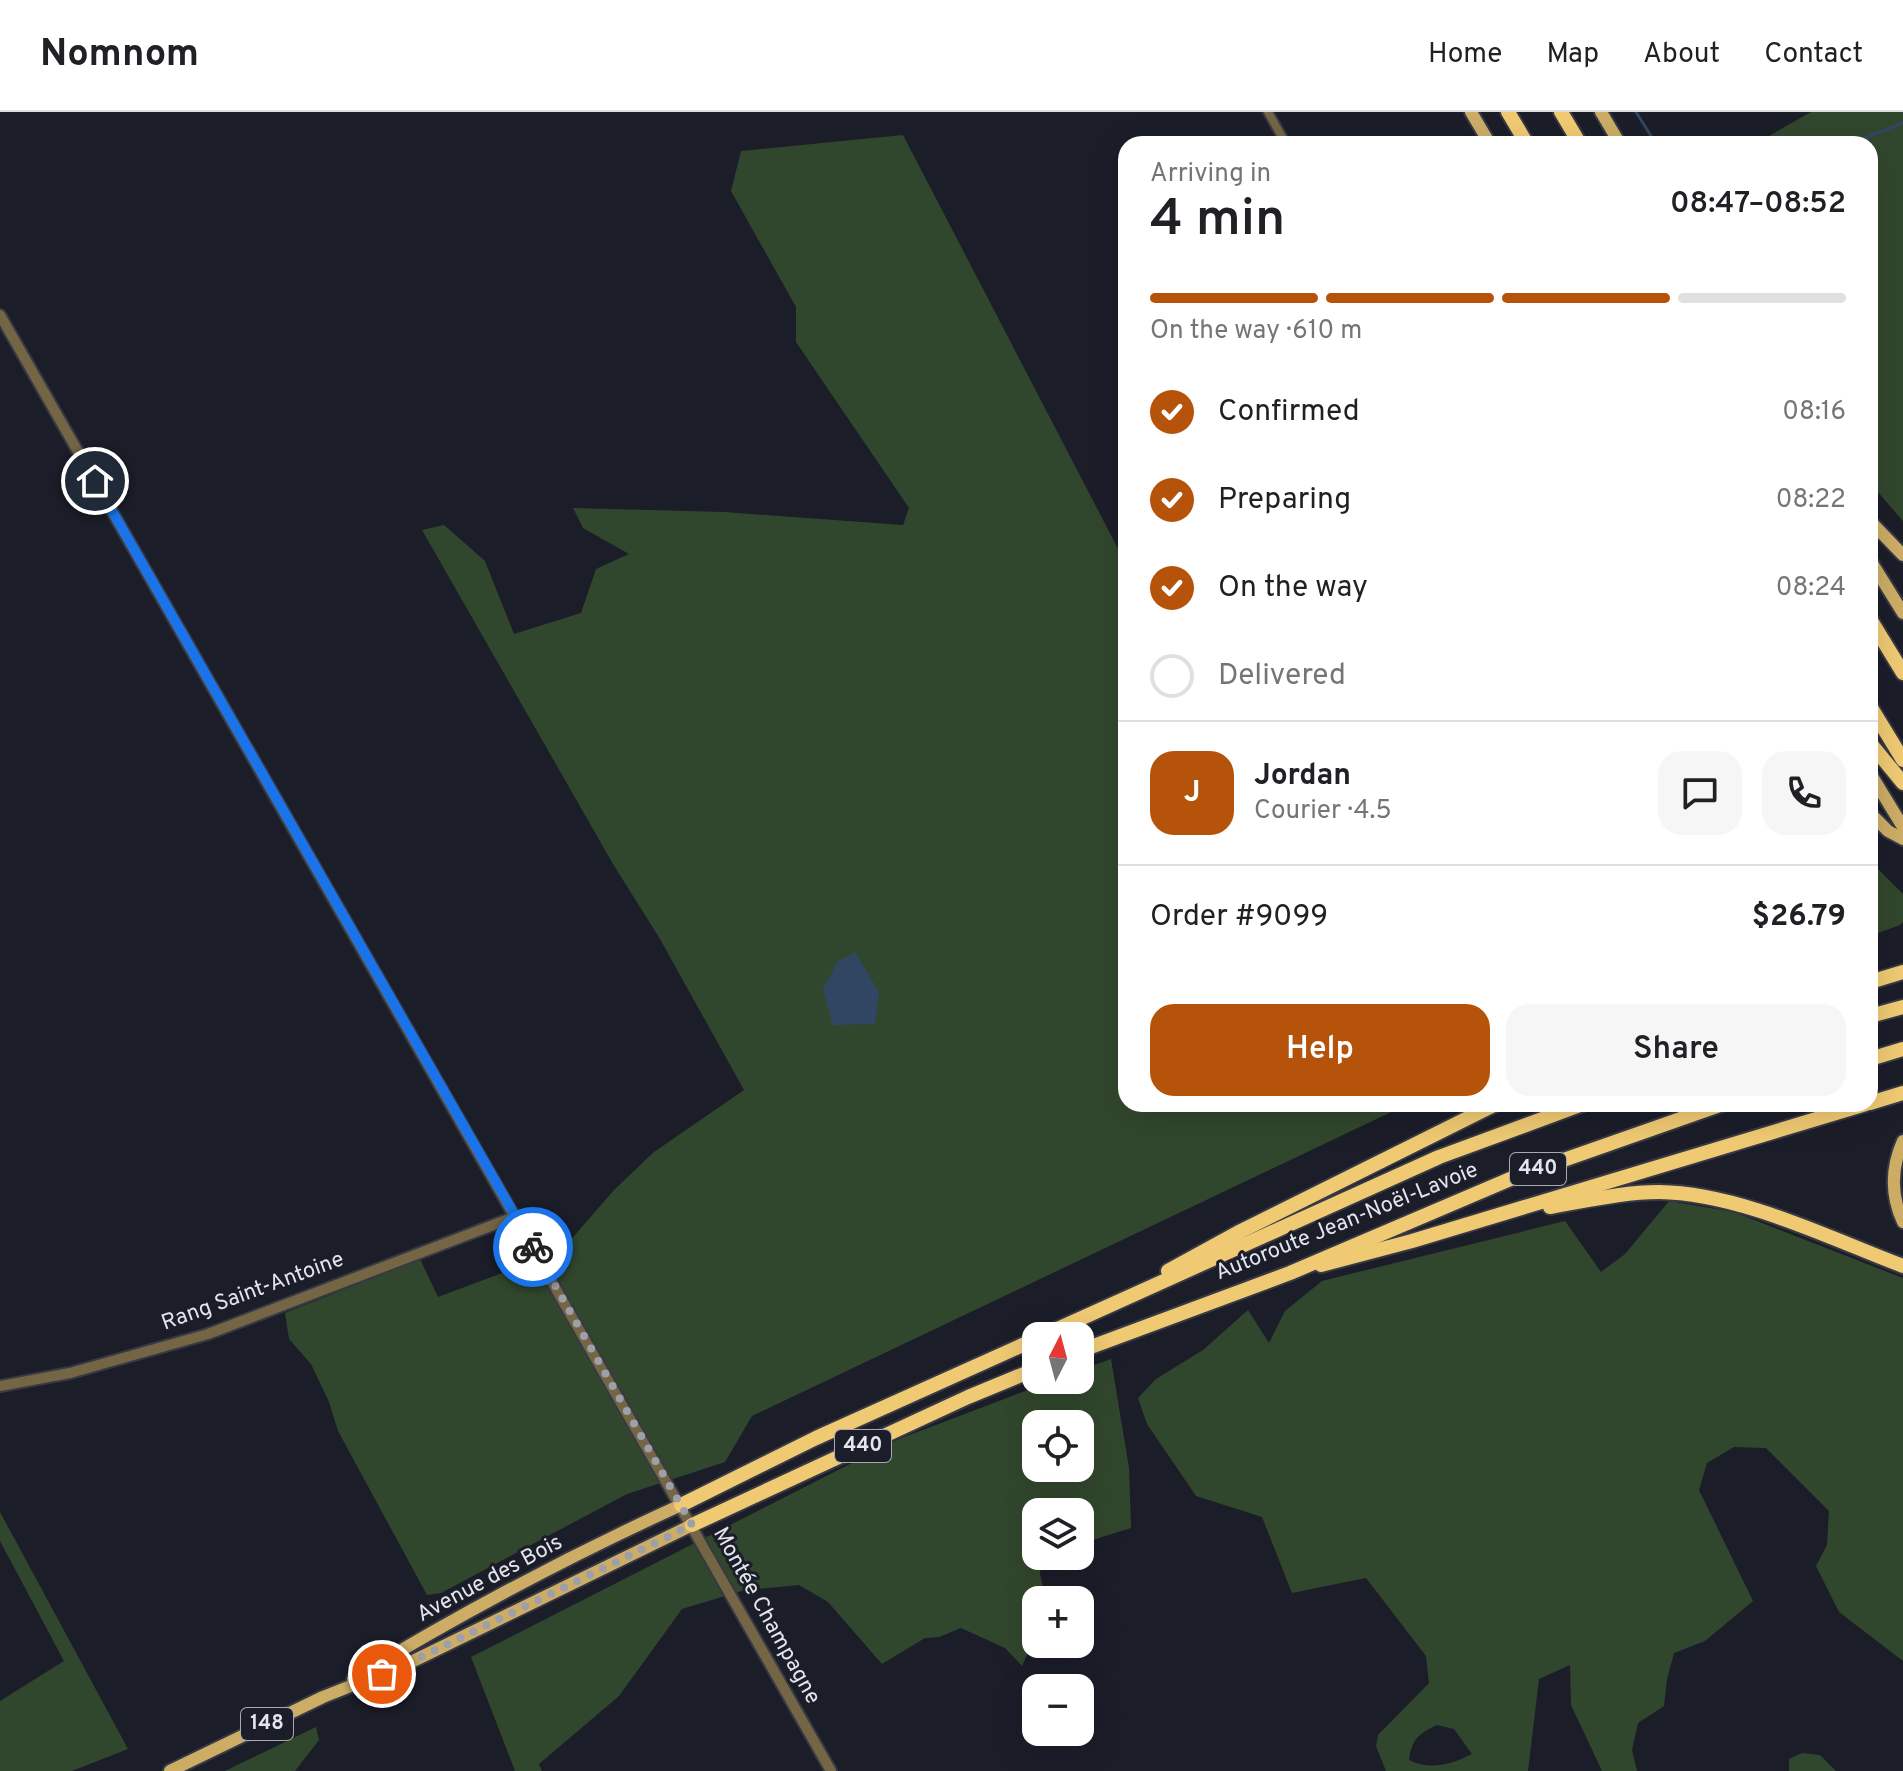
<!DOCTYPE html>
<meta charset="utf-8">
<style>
:root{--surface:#fff;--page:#f6f6f6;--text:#202124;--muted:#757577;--line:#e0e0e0;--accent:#b45309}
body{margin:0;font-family:Overpass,sans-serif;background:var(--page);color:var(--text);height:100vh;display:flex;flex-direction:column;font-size:30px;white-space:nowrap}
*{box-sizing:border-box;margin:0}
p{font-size:26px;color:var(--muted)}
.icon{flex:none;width:44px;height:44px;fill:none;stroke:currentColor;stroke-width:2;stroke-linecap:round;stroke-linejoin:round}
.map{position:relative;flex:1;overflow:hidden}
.drawer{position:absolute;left:1118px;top:24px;width:760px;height:976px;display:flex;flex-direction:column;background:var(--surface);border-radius:24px;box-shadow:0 8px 32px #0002}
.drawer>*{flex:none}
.needle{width:52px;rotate:6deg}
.buttons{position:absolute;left:1022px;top:1210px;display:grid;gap:16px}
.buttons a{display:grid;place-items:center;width:72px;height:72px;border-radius:16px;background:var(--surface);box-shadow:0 8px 32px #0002;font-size:40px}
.pin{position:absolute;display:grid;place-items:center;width:68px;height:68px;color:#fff;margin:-34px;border:4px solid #fff;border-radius:50%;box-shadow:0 2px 8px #0007}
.courier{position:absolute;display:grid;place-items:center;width:80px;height:80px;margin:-40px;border:6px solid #1a73e8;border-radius:50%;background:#fff;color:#222;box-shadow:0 2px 10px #0007}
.overview em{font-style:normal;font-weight:600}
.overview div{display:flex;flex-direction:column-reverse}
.overview{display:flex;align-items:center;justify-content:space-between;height:136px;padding:0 32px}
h1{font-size:52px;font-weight:600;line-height:60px}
.bar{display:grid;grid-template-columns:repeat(4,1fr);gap:12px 8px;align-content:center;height:96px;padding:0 32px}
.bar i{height:10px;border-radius:6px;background:var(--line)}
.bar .selected{background:var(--accent)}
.bar p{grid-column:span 4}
.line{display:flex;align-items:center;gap:20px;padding:0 32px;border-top:2px solid var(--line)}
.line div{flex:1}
.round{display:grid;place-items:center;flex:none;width:84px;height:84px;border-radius:24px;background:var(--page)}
ol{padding:0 32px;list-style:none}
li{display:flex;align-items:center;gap:24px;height:88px}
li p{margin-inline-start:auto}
li .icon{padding:8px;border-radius:50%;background:var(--accent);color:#fff;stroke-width:4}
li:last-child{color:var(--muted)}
li i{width:44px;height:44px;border:4px solid var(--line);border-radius:50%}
.button{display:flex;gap:16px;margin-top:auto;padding:16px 32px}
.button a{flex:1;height:92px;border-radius:24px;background:var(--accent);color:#fff;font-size:32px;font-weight:600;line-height:92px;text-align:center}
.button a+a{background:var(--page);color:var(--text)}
header{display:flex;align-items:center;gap:48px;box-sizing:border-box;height:112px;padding:0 40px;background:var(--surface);border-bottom:2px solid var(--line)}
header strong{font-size:38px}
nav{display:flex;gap:44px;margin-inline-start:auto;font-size:28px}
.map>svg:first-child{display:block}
</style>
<header>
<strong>Nomnom</strong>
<nav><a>Home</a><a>Map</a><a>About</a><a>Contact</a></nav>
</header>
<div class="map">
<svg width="1903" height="1659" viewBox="0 0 1903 1659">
<rect width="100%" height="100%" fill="#1b1d29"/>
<g fill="#31472d" fill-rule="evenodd">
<path d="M1811 0H1903V409L1870 371V32H1755Z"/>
<path d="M903 23 1126 452V992H1408L752 1304 725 1350 627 1382 441 1481 427 1483 338 1319 329 1290 311 1252 289 1227 285 1201 420 1147 438 1185 561 1139 614 1078 654 1040 744 978 660 827 613 752 422 418 444 413 485 449 514 522 581 501 596 457 629 442 583 416 573 396 724 400 903 413 909 396 796 230V195L731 79 741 39Z"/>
<path d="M1870 749 1903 782V810L1900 813 1870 824Z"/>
<path d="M1669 1089 1734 1100 1903 1166V1549L1839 1500 1816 1454 1827 1433 1829 1399 1766 1336 1734 1335 1707 1351 1699 1378 1753 1489 1705 1529 1674 1541 1667 1567 1664 1594 1638 1611 1632 1638 1637 1659H1602L1571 1593 1570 1553 1539 1567 1528 1659H1386L1376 1634 1378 1623 1429 1571 1426 1544 1366 1466 1292 1481 1262 1405 1196 1384 1147 1312 1138 1286 1156 1267 1203 1238 1248 1198 1269 1231 1285 1199 1322 1169 1565 1109 1601 1160 1625 1142ZM1437 1613 1454 1617 1472 1642C1453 1652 1429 1659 1409 1648 1412 1627 1418 1622 1437 1613Z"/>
<path d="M1111 1247 1129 1356 1131 1416 1080 1432V1400H1036V1444H1041L1040 1462 1046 1488H1036V1523L1022 1554 1005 1536 961 1516 939 1525 925 1526 882 1552 828 1490 799 1473 745 1478 682 1497 619 1584 539 1652 542 1659H515L471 1545 899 1327 1054 1268H1080V1258ZM1036 1312H1080V1356H1036Z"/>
<path d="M0 1400 128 1637 72 1659H0V1589L64 1549 0 1429Z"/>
<path d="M316 1615 319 1628 295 1659H225Z"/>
<path d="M1802 1641 1820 1643 1836 1659H1789V1647Z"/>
</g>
<path fill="#314662" d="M855 840 879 880 875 912 833 913 823 877 838 849Z"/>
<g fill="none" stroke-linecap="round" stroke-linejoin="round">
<g stroke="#314662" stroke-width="3">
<path d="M1636 0 1656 32"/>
<path d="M1850 32 1903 11"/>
</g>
<defs>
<path id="minor" d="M1268 0 1286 32"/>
<g id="tertiary">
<path d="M0 203 831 1659"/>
<path d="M0 1274 70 1261 208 1222 514 1105"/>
</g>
<g id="primary">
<path d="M1471 0 1490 32"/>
<path d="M1601 0 1620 32"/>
<path d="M1870 409 1903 443"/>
<path d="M1870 448 1903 501"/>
<path d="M1870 661 1903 715"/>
<path d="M1870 701 1888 719 1903 727"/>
<path d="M1903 1029C1891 1056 1891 1084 1903 1110"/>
<path d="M353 1567C458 1503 569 1444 681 1393"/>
<path d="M170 1659 323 1585 411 1550 692 1413"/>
</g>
<g id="motorway">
<path d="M1508 0 1527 32"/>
<path d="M1561 0 1580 32"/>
<path d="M1870 507 1903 561"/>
<path d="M1870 594 1903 648"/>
<path d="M1870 631 1903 671"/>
<path d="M1870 870 1903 860"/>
<path d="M1870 904 1903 895"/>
<path d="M1870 947 1903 937"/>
<path d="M1870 991 1903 981"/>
<path d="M1550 1095C1586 1089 1622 1080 1659 1080 1739 1081 1829 1126 1903 1154"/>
<path d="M1321 1153 1412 1129 1866 992"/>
<path d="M1168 1159 1241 1119 1496 992"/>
<path d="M1042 1224 1439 1045 1583 992"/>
<path d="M1080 1239 1290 1161 1515 1065 1723 992"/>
<path d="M681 1393 816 1326 1036 1227"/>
<path d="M692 1413 968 1285 1036 1257"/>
</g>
</defs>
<use href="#minor" stroke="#373945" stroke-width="12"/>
<use href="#tertiary" stroke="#373945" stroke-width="14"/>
<use href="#primary" stroke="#373945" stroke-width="16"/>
<use href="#motorway" stroke="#373945" stroke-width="18"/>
<use href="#minor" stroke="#746544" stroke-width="8"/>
<use href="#tertiary" stroke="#746544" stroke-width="10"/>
<use href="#primary" stroke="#cdad66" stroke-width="12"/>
<use href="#motorway" stroke="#f0ca73" stroke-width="14"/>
</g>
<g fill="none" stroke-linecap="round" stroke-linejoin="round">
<path stroke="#9d9fa9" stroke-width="8" stroke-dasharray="0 14.4" d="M382 1562 411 1550 692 1413 533 1135"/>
<path stroke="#1a73e8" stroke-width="10" d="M95 369 533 1135"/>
</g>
<g text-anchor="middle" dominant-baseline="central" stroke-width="6" stroke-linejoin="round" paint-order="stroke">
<g fill="#1b1d29" stroke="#a7a9b3" stroke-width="2">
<rect x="1510" y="1041" width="56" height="32" rx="6"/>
<rect x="835" y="1318" width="56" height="32" rx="6"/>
<rect x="241" y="1596" width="52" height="32" rx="6"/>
</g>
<g font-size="20" font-weight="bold" fill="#e3e5ee">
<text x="1538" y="1057">440</text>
<text x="863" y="1334">440</text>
<text x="267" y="1612">148</text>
</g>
<g font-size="22" fill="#e3e5ee" stroke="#1b1d29">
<text transform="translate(1347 1110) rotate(-22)">Autoroute Jean-Noël-Lavoie</text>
<text transform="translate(253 1180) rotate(-20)">Rang Saint-Antoine</text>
<text transform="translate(490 1467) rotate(-28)">Avenue des Bois</text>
<text transform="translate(766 1504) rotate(61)">Montée Champagne</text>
</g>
</g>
</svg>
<div class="buttons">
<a><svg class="needle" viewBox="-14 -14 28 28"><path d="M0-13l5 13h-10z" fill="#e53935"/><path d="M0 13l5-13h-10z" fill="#757577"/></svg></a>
<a><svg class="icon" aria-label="locate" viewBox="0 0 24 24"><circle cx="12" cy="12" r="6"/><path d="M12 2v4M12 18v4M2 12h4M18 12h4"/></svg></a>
<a><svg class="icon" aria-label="layers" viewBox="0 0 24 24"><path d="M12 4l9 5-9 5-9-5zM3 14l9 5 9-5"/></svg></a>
<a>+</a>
<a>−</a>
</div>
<div class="pin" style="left:382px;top:1562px;background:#ea580c"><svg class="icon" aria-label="bag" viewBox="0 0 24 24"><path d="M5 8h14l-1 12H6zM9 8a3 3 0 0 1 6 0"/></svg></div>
<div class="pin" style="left:95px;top:369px;background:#1f2937"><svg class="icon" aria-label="home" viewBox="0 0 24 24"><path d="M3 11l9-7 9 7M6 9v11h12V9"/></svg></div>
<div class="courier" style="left:533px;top:1135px"><svg class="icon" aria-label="bike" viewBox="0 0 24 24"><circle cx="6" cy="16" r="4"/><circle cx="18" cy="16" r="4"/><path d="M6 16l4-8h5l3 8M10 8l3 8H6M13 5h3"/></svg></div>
<section class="drawer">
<div class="overview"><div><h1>4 min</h1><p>Arriving in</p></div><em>08:47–08:52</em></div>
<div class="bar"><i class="selected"></i><i class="selected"></i><i class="selected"></i><i></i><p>On the way · 610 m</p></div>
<ol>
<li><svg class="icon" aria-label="check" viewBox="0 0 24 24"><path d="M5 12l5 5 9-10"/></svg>Confirmed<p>08:16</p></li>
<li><svg class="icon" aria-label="check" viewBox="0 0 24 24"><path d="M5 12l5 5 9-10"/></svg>Preparing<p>08:22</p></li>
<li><svg class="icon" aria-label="check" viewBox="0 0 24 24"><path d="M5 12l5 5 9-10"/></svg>On the way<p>08:24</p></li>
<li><i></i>Delivered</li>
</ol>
<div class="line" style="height:144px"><b class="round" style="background:var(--accent);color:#fff">J</b><div><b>Jordan</b><p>Courier · 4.5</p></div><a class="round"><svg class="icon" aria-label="chat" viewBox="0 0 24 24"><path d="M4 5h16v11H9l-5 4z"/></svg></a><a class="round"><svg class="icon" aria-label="phone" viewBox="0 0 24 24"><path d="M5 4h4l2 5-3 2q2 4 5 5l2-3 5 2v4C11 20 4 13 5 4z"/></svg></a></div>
<div class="line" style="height:104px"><div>Order #9099</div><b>$26.79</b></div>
<div class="button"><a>Help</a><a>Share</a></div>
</section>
</div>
